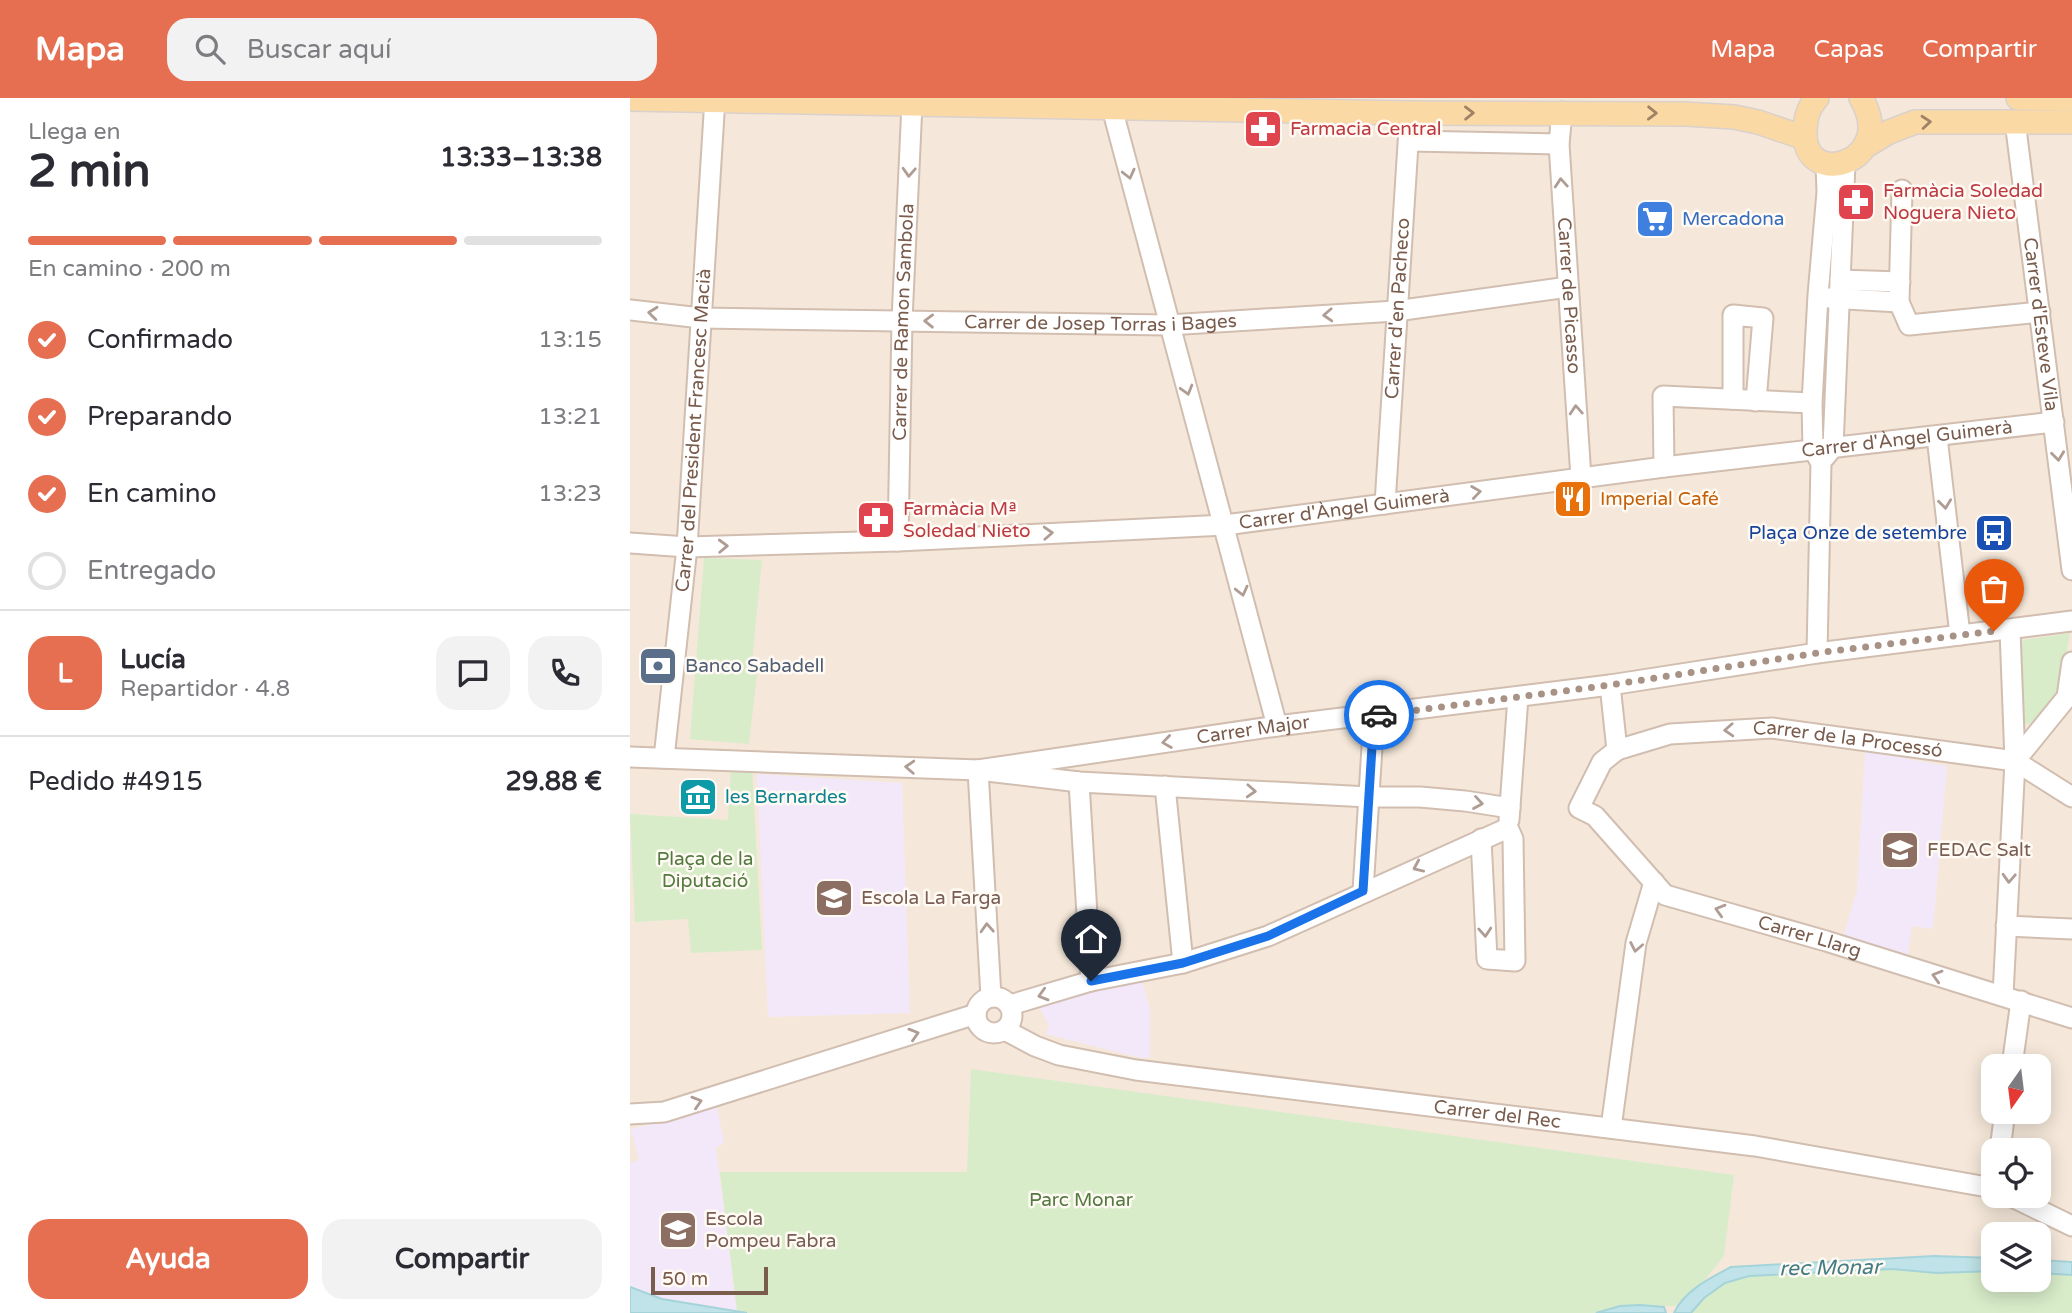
<!DOCTYPE html>
<html lang="es">
<meta charset="utf-8">
<style>
:root{--surface:#fff;--page:#f2f2f3;--text:#2b2b33;--muted:#7c7c81;--line:#e1e1e2;--accent:#e76f51}
body{margin:0;font-family:"Varela Round",sans-serif;background:var(--page);color:var(--text);height:100vh;display:flex;flex-direction:column;font-size:26px;white-space:nowrap}
*{box-sizing:border-box;margin:0}
p{font-size:23px;color:var(--muted)}
.icon{flex:none;width:38px;height:38px;fill:none;stroke:currentColor;stroke-width:2;stroke-linecap:round;stroke-linejoin:round}
.map{position:relative;flex:1;overflow:hidden}
.side{display:flex;flex-direction:column;background:var(--surface);width:630px}
.side>*{flex:none}
.needle{width:46px;rotate:194deg}
.buttons{position:absolute;left:1351px;top:956px;display:grid;gap:14px}
.buttons a{display:grid;place-items:center;width:70px;height:70px;border-radius:14px;background:var(--surface);box-shadow:0 4px 18px #0003;font-size:35px}
.scale{position:absolute;left:21px;bottom:18px;width:117px;box-sizing:border-box;padding-left:7px;border:4px solid #7a5c4d;border-top:0;font-size:19px;line-height:24px;white-space:nowrap;color:#7a5c4d;-webkit-text-stroke:5px #fffaf3;paint-order:stroke}
.pin{position:absolute;display:grid;place-items:center;width:60px;height:60px;color:#fff;margin:-72px -30px;border-radius:50% 50% 50% 0;rotate:-45deg;box-shadow:0 0 7px #0007}
.pin .icon{rotate:45deg}
.courier{position:absolute;display:grid;place-items:center;width:70px;height:70px;margin:-35px;border:5px solid #1a73e8;border-radius:50%;background:#fff;color:#222;box-shadow:0 2px 9px #0007}
.headline em{font-style:normal;font-weight:700}
.headline div{display:flex;flex-direction:column-reverse}
.headline{display:flex;align-items:center;justify-content:space-between;height:119px;padding:0 28px}
h1{font-size:46px;font-weight:700;line-height:52px}
.bar{display:grid;grid-template-columns:repeat(4,1fr);gap:10px 7px;align-content:center;height:84px;padding:0 28px}
.bar i{height:9px;border-radius:5px;background:var(--line)}
.bar .selected{background:var(--accent)}
.bar p{grid-column:span 4}
.line{display:flex;align-items:center;gap:18px;padding:0 28px;border-top:2px solid var(--line)}
.line div{flex:1}
.round{display:grid;place-items:center;flex:none;width:74px;height:74px;border-radius:21px;background:var(--page)}
ol{padding:0 28px;list-style:none}
li{display:flex;align-items:center;gap:21px;height:77px}
li p{margin-inline-start:auto}
li .icon{padding:7px;border-radius:50%;background:var(--accent);color:#fff;stroke-width:4}
li:last-child{color:var(--muted)}
li i{width:38px;height:38px;border:4px solid var(--line);border-radius:50%}
.action{display:flex;gap:14px;margin-top:auto;padding:14px 28px}
.action a{flex:1;height:80px;border-radius:21px;background:var(--accent);color:#fff;font-size:28px;font-weight:700;line-height:80px;text-align:center}
.action a+a{background:var(--page);color:var(--text)}
header{display:flex;align-items:center;gap:42px;box-sizing:border-box;height:98px;padding:0 35px;background:var(--accent);color:#fff}
header strong{font-size:33px}
nav{display:flex;gap:38px;margin-inline-start:auto;font-size:24px}
.search{width:490px;height:63px;background:var(--page);display:flex;align-items:center;gap:18px;box-sizing:border-box;padding:0 24px;border-radius:21px;color:var(--muted);font-size:26px}
main{display:flex;flex:1;min-height:0}
.map>svg:first-child{display:block}
</style>
<header>
<strong>Mapa</strong>
<div class="search"><svg class="icon" aria-label="search" viewBox="0 0 24 24"><circle cx="10" cy="10" r="6"/><path d="M15 15l6 6"/></svg>Buscar aquí</div>
<nav><a>Mapa</a><a>Capas</a><a>Compartir</a></nav>
</header>
<main>
<section class="side">
<div class="headline"><div><h1>2 min</h1><p>Llega en</p></div><em>13:33–13:38</em></div>
<div class="bar"><i class="selected"></i><i class="selected"></i><i class="selected"></i><i></i><p>En camino · 200 m</p></div>
<ol>
<li><svg class="icon" aria-label="check" viewBox="0 0 24 24"><path d="M5 12l5 5 9-10"/></svg>Confirmado<p>13:15</p></li>
<li><svg class="icon" aria-label="check" viewBox="0 0 24 24"><path d="M5 12l5 5 9-10"/></svg>Preparando<p>13:21</p></li>
<li><svg class="icon" aria-label="check" viewBox="0 0 24 24"><path d="M5 12l5 5 9-10"/></svg>En camino<p>13:23</p></li>
<li><i></i>Entregado</li>
</ol>
<div class="line" style="height:126px"><b class="round" style="background:var(--accent);color:#fff">L</b><div><b>Lucía</b><p>Repartidor · 4.8</p></div><a class="round"><svg class="icon" aria-label="chat" viewBox="0 0 24 24"><path d="M4 5h16v11H9l-5 4z"/></svg></a><a class="round"><svg class="icon" aria-label="phone" viewBox="0 0 24 24"><path d="M5 4h4l2 5-3 2q2 4 5 5l2-3 5 2v4C11 20 4 13 5 4z"/></svg></a></div>
<div class="line" style="height:91px"><div>Pedido #4915</div><b>29.88 €</b></div>
<div class="action"><a>Ayuda</a><a>Compartir</a></div>
</section>
<div class="map">
<svg width="1442" height="1215" viewBox="0 0 1442 1215">
<rect width="100%" height="100%" fill="#fdf6ec"/>
<path fill="#f5e8da" fill-rule="evenodd" d="M0 0H1442V1164L1409 1162V1136H1363V1160L1304 1158 1101 1169 1048 1208 1044 1215H117L0 1189ZM1363 968H1409V1013H1363ZM1363 1052H1409V1097H1363Z"/>
<g fill="#f3e8fa">
<path d="M1235 653 1317 668 1303 831 1282 828 1277 863 1212 842 1227 793Z"/>
<path d="M127 676 272 685 280 915 138 919Z"/>
<path d="M511 880 520 911V960L507 959 416 936 419 927 410 911 413 903Z"/>
<path d="M71 1008 77 1011 87 1009 94 1045 86 1050 107 1213 32 1201 0 1189V1065L9 1062 1 1031 57 1017Z"/>
</g>
<g fill="#d8ecc9">
<path d="M74 460 132 462 121 574 127 576 119 646 60 641Z"/>
<path d="M1440 535 1430 596 1410 625 1396 626 1390 619 1388 546 1393 542Z"/>
<path d="M101 670H122L132 852 61 855 58 821 5 824 0 716 98 722Z"/>
<path d="M341 971 1104 1077 1094 1158 1075 1182 1048 1208H990L966 1215H117L107 1213 90 1074H337Z"/>
<path d="M1262 1171 1307 1175 1363 1173V1181H1409V1175L1442 1177V1215H1061L1074 1200 1095 1185 1119 1178Z"/>
</g>
<g fill="#bfe3e8" stroke="#a5d3da" stroke-width="2">
<path d="M1304 1158 1363 1160V1173L1307 1175 1262 1171 1119 1178 1095 1185 1074 1200 1061 1215H1044C1054 1193 1080 1180 1101 1169Z"/>
<path d="M1409 1162 1442 1164V1177L1409 1175Z"/>
<path d="M0 1189 32 1201 117 1215H0Z"/>
<path d="M1010 1207 1034 1209 1036 1215H966L990 1208Z"/>
</g>
<g fill="none" stroke-linecap="round" stroke-linejoin="round">
<defs>
<g id="minor">
<path d="M482 10 647 628"/>
<path id="s1" d="M932 14 929 46 951 380"/>
<path id="s2" d="M1385 23 1442 472"/>
<path d="M779 43 929 46"/>
<path d="M1272 92 1269 204 1279 227 1410 214"/>
<path d="M1210 182 1270 184"/>
<path d="M1199 200 1269 204"/>
<path id="s3" d="M0 212 71 220 538 227 766 213 938 189"/>
<path d="M1103 301V217L1133 220 1126 303"/>
<path d="M1307 339 1330 537"/>
<path d="M1195 359 1203 349 1215 66"/>
<path d="M1034 369 1033 298 1182 305"/>
<path id="s4" d="M755 406 780 15"/>
<path id="s5" d="M268 443 272 222 282 6"/>
<path id="s6" d="M0 445 57 449 268 443 595 427 1034 369 1424 324"/>
<path d="M1187 555 1191 365 1183 351 1182 305 1188 197 1197 94 1196 66"/>
<path id="s7" d="M980 587 987 652 972 664 949 710 965 718 1035 797 1196 843 1442 920"/>
<path id="s8" d="M987 652 1040 636 1142 630 1385 663 1442 699"/>
<path d="M0 659 348 672 449 684 739 699H790L835 703 880 710"/>
<path id="s9" d="M34 660 57 449 85 0"/>
<path d="M1385 663 1437 599 1442 564"/>
<path id="s10" d="M348 672 647 628 980 587 1187 555 1442 523"/>
<path d="M348 672 361 899"/>
<path d="M449 684 461 883"/>
<path d="M535 688 553 865"/>
<path d="M879 722 888 599"/>
<path d="M851 741 857 861 885 863 883 741 878 730"/>
<path d="M733 793 744 617"/>
<path d="M1376 828 1442 831"/>
<path d="M1373 897 1385 663 1380 532"/>
<circle cx="364" cy="917" r="18"/>
<path d="M380 907 461 883 553 865 638 838 878 730"/>
<path id="s11" d="M375 932 405 948 429 957 506 972 1125 1048 1363 1090"/>
<path d="M1382 968 1391 903"/>
<path d="M0 1016 34 1014 346 916"/>
<path d="M981 1030 1006 845 1024 784"/>
<path d="M1370 1052 1375 1013"/>
<path d="M1378 1097 1442 1128"/>
</g>
<g id="major">
<path d="M1187 0C1178 9 1175 23 1175 35 1174 93 1269 64 1231 0"/>
<path d="M1388 0 1442 1"/>
<path d="M0 1 780 15 1055 16 1104 19 1128 24 1175 40"/>
<path d="M1234 49 1259 34 1285 24H1442"/>
</g>
</defs>
<use href="#minor" stroke="#d1beb0" stroke-width="23"/>
<use href="#major" stroke="#dad1cd" stroke-width="26"/>
<use href="#minor" stroke="#fff" stroke-width="19"/>
<use href="#major" stroke="#fbd9a5" stroke-width="23"/>
</g>
<defs><path id="oneway-chevron" d="M-2-3.5L2.5 0L-2 3.5" fill="none" stroke-width="1.6" stroke-linecap="round" stroke-linejoin="round" transform="scale(1.75)"/></defs>
<g stroke="#a18267">
<use href="#oneway-chevron" transform="translate(839 15) rotate(-1)"/>
<use href="#oneway-chevron" transform="translate(1022 15) rotate(1)"/>
<use href="#oneway-chevron" transform="translate(1296 24) rotate(-5)"/>
</g>
<g stroke="#af9d94">
<use href="#oneway-chevron" transform="translate(279 74) rotate(93)"/>
<use href="#oneway-chevron" transform="translate(499 76) rotate(76)"/>
<use href="#oneway-chevron" transform="translate(931 85) rotate(-94)"/>
<use href="#oneway-chevron" transform="translate(23 215) rotate(-174)"/>
<use href="#oneway-chevron" transform="translate(698 217) rotate(177)"/>
<use href="#oneway-chevron" transform="translate(299 223) rotate(-179)"/>
<use href="#oneway-chevron" transform="translate(557 292) rotate(74)"/>
<use href="#oneway-chevron" transform="translate(946 312) rotate(-94)"/>
<use href="#oneway-chevron" transform="translate(1428 358) rotate(83)"/>
<use href="#oneway-chevron" transform="translate(846 394) rotate(-8)"/>
<use href="#oneway-chevron" transform="translate(1315 406) rotate(83)"/>
<use href="#oneway-chevron" transform="translate(418 435) rotate(-3)"/>
<use href="#oneway-chevron" transform="translate(93 448) rotate(-2)"/>
<use href="#oneway-chevron" transform="translate(612 493) rotate(76)"/>
<use href="#oneway-chevron" transform="translate(1099 632) rotate(177)"/>
<use href="#oneway-chevron" transform="translate(537 644) rotate(172)"/>
<use href="#oneway-chevron" transform="translate(280 669) rotate(-177)"/>
<use href="#oneway-chevron" transform="translate(621 693) rotate(3)"/>
<use href="#oneway-chevron" transform="translate(848 705) rotate(9)"/>
<use href="#oneway-chevron" transform="translate(788 769) rotate(156)"/>
<use href="#oneway-chevron" transform="translate(1379 780) rotate(93)"/>
<use href="#oneway-chevron" transform="translate(1090 812) rotate(-164)"/>
<use href="#oneway-chevron" transform="translate(357 830) rotate(-93)"/>
<use href="#oneway-chevron" transform="translate(855 834) rotate(86)"/>
<use href="#oneway-chevron" transform="translate(1006 849) rotate(101)"/>
<use href="#oneway-chevron" transform="translate(1307 878) rotate(-164)"/>
<use href="#oneway-chevron" transform="translate(413 897) rotate(164)"/>
<use href="#oneway-chevron" transform="translate(284 936) rotate(-17)"/>
<use href="#oneway-chevron" transform="translate(67 1004) rotate(-17)"/>
</g>
<g fill="none" stroke-linecap="round" stroke-linejoin="round">
<path stroke="#a89285" stroke-width="7" stroke-dasharray="0 12.6" d="M749 617 980 587 1187 555 1364 533"/>
<path stroke="#1a73e8" stroke-width="9" d="M461 883 553 865 638 838 733 793 744 617H749"/>
</g>
<defs>
<symbol id="pharmacy-square" viewBox="-11 -11 22 22"><rect x="-9" y="-9" width="18" height="18" rx="4" fill="#e0444e" stroke="#fffaf3"/><path d="M-2-6h4v4h4v4h-4v4h-4v-4h-4v-4h4Z" fill="#fff"/></symbol>
<symbol id="supermarket-square" viewBox="-11 -11 22 22"><rect x="-9" y="-9" width="18" height="18" rx="4" fill="#3f7fe0" stroke="#fffaf3"/><path d="M-6-5.5h2.5l.6 2H6L4.5 2H-2.5L-4.4-4H-6ZM-1.5 3.2a1.3 1.3 0 1 0 .1 0ZM3 3.2a1.3 1.3 0 1 0 .1 0Z" fill="#fff"/></symbol>
<symbol id="restaurant-square" viewBox="-11 -11 22 22"><rect x="-9" y="-9" width="18" height="18" rx="4" fill="#e8710a" stroke="#fffaf3"/><path d="M-5-6h1v4h1v-4h1v4h1v-4h1v5L-1.5 .5V6h-2V.5L-5-1ZM5-6V6H3V1.5H1.5Q1.5-4 5-6Z" fill="#fff"/></symbol>
<symbol id="bus-square" viewBox="-11 -11 22 22"><rect x="-9" y="-9" width="18" height="18" rx="4" fill="#1a4fb4" stroke="#fffaf3"/><path d="M-5-6H5V4H4V6H2V4H-2V6H-4V4H-5ZM-3.5-4V0h7V-4ZM-3.5 1.2v1.5H-2V1.2ZM2 1.2v1.5H3.5V1.2Z" fill="#fff"/></symbol>
<symbol id="bank-square" viewBox="-11 -11 22 22"><rect x="-9" y="-9" width="18" height="18" rx="4" fill="#5c6f8a" stroke="#fffaf3"/><path d="M-6-4H6V4H-6ZM0-2.3a2.3 2.3 0 1 0 0 4.6a2.3 2.3 0 1 0 0-4.6Z" fill="#fff"/></symbol>
<symbol id="museum-square" viewBox="-11 -11 22 22"><rect x="-9" y="-9" width="18" height="18" rx="4" fill="#0f9aa8" stroke="#fffaf3"/><path d="M0-6L6-3V-2H-6V-3ZM-5-1h2V3h-2ZM-1-1h2V3h-2ZM3-1h2V3H3ZM-6 4H6V6H-6Z" fill="#fff"/></symbol>
<symbol id="school-square" viewBox="-11 -11 22 22"><rect x="-9" y="-9" width="18" height="18" rx="4" fill="#8d6e63" stroke="#fffaf3"/><path d="M0-5L7-2L0 1L-7-2ZM-4 1L0 2.5L4 1V4Q0 6-4 4Z" fill="#fff"/></symbol>
</defs>
<g fill-rule="evenodd">
<use href="#pharmacy-square" x="611" y="9" width="44" height="44"/>
<use href="#pharmacy-square" x="1204" y="82" width="44" height="44"/>
<use href="#supermarket-square" x="1003" y="99" width="44" height="44"/>
<use href="#restaurant-square" x="921" y="379" width="44" height="44"/>
<use href="#pharmacy-square" x="224" y="400" width="44" height="44"/>
<use href="#bus-square" x="1342" y="413" width="44" height="44"/>
<use href="#bank-square" x="6" y="546" width="44" height="44"/>
<use href="#museum-square" x="46" y="677" width="44" height="44"/>
<use href="#school-square" x="1248" y="730" width="44" height="44"/>
<use href="#school-square" x="182" y="778" width="44" height="44"/>
<use href="#school-square" x="26" y="1110" width="44" height="44"/>
</g>
<g text-anchor="middle" dominant-baseline="central" stroke-width="5" stroke-linejoin="round" paint-order="stroke">
<g font-size="19" fill="#be3a42" stroke="#fffaf3" text-anchor="start">
<text x="660" y="31">Farmacia Central</text>
<text x="1253" y="93">Farmàcia Soledad<tspan x="1253" dy="22">Noguera Nieto</tspan></text>
<text x="273" y="411">Farmàcia Mª<tspan x="273" dy="22">Soledad Nieto</tspan></text>
</g>
<g font-size="19" fill="#366cbe" stroke="#fffaf3" text-anchor="start">
<text x="1052" y="121">Mercadona</text>
</g>
<g font-size="19" fill="#7a5c4d" stroke="#fffaf3">
<text stroke="none"><textPath href="#s1" startOffset="184">Carrer de Picasso</textPath></text>
<text stroke="none"><textPath href="#s4" startOffset="196">Carrer d'en Pacheco</textPath></text>
<text stroke="none"><textPath href="#s3" startOffset="471">Carrer de Josep Torras i Bages</textPath></text>
<text stroke="none"><textPath href="#s5" startOffset="219">Carrer de Ramon Sambola</textPath></text>
<text stroke="none"><textPath href="#s2" startOffset="205">Carrer d'Esteve Vila</textPath></text>
<text stroke="none"><textPath href="#s9" startOffset="329">Carrer del President Francesc Macià</textPath></text>
<text stroke="none"><textPath href="#s6" startOffset="1283">Carrer d'Àngel Guimerà</textPath></text>
<text stroke="none"><textPath href="#s6" startOffset="716">Carrer d'Àngel Guimerà</textPath></text>
<text stroke="none"><textPath href="#s10" startOffset="278">Carrer Major</textPath></text>
<text stroke="none"><textPath href="#s8" startOffset="234">Carrer de la Processó</textPath></text>
<text stroke="none"><textPath href="#s7" startOffset="410">Carrer Llarg</textPath></text>
<text stroke="none"><textPath href="#s11" startOffset="502">Carrer del Rec</textPath></text>
</g>
<g font-size="19" fill="#c56008" stroke="#fffaf3" text-anchor="start">
<text x="970" y="401">Imperial Café</text>
</g>
<g font-size="19" fill="#164399" stroke="#fffaf3" text-anchor="end">
<text x="1337" y="435">Plaça Onze de setembre</text>
</g>
<g font-size="19" fill="#4e5e75" stroke="#fffaf3" text-anchor="start">
<text x="55" y="568">Banco Sabadell</text>
</g>
<g font-size="19" fill="#0d838f" stroke="#fffaf3" text-anchor="start">
<text x="95" y="699">les Bernardes</text>
</g>
<g font-size="19" fill="#785e54" stroke="#fffaf3" text-anchor="start">
<text x="1297" y="752">FEDAC Salt</text>
<text x="231" y="800">Escola La Farga</text>
<text x="75" y="1121">Escola<tspan x="75" dy="22">Pompeu Fabra</tspan></text>
</g>
<g font-size="19" fill="#537a41" stroke="#fffaf3">
<text x="75" y="761">Plaça de la<tspan x="75" dy="22">Diputació</tspan></text>
<text x="451" y="1102">Parc Monar</text>
</g>
<g font-size="21" font-style="italic" fill="#437c86" stroke="#fffaf3">
<text transform="translate(1200 1170) rotate(-1)">rec Monar</text>
</g>
</g>
</svg>
<div class="buttons">
<a><svg class="needle" viewBox="-14 -14 28 28"><path d="M0-13l5 13h-10z" fill="#e53935"/><path d="M0 13l5-13h-10z" fill="#7c7c81"/></svg></a>
<a><svg class="icon" aria-label="locate" viewBox="0 0 24 24"><circle cx="12" cy="12" r="6"/><path d="M12 2v4M12 18v4M2 12h4M18 12h4"/></svg></a>
<a><svg class="icon" aria-label="layers" viewBox="0 0 24 24"><path d="M12 4l9 5-9 5-9-5zM3 14l9 5 9-5"/></svg></a>
</div>
<div class="scale">50 m</div>
<div class="pin" style="left:1364px;top:533px;background:#ea580c"><svg class="icon" aria-label="bag" viewBox="0 0 24 24"><path d="M5 8h14l-1 12H6zM9 8a3 3 0 0 1 6 0"/></svg></div>
<div class="pin" style="left:461px;top:883px;background:#1f2937"><svg class="icon" aria-label="home" viewBox="0 0 24 24"><path d="M3 11l9-7 9 7M6 9v11h12V9"/></svg></div>
<div class="courier" style="left:749px;top:617px"><svg class="icon" aria-label="car" viewBox="0 0 24 24"><path d="M5 17H2v-5l4-1 3-4h7l3 4 3 1v5h-3M9 17h6M6 11h13"/><circle cx="7" cy="17" r="2"/><circle cx="17" cy="17" r="2"/></svg></div>
</div>
</main>
